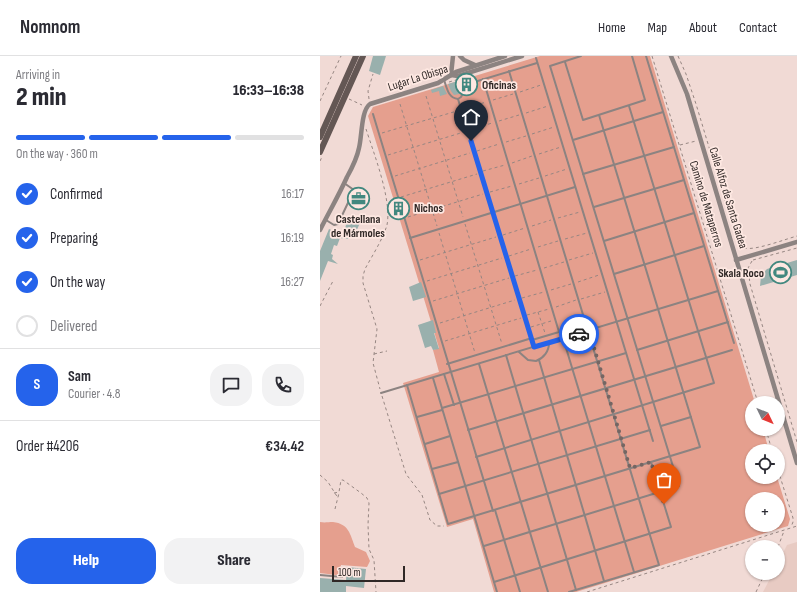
<!DOCTYPE html>
<meta charset="utf-8">
<style>
:root{--surface:#fff;--page:#f2f2f3;--text:#2b2b33;--muted:#7c7c81;--line:#e1e1e2;--accent:#2563eb}
body{margin:0;font-family:"Sofia Sans Condensed",sans-serif;background:var(--page);color:var(--text);height:100vh;display:flex;flex-direction:column;font-size:15px;white-space:nowrap}
*{box-sizing:border-box;margin:0}
p{font-size:13px;color:var(--muted)}
.icon{flex:none;width:22px;height:22px;fill:none;stroke:currentColor;stroke-width:2;stroke-linecap:round;stroke-linejoin:round}
.map{position:relative;flex:1;overflow:hidden}
.panel{display:flex;flex-direction:column;background:var(--surface);width:320px}
.panel>*{flex:none}
.needle{width:26px;rotate:133deg}
.buttons{position:absolute;left:425px;top:340px;display:grid;gap:8px}
.buttons a{display:grid;place-items:center;width:40px;height:40px;border-radius:50%;background:var(--surface);box-shadow:0 1px 3px #0004;font-size:20px}
.scale{position:absolute;left:12px;bottom:10px;width:73px;box-sizing:border-box;padding-left:4px;border:2px solid #302826;border-top:0;font-size:11px;line-height:14px;white-space:nowrap;color:#302826;-webkit-text-stroke:3px #fee8e2;paint-order:stroke}
.pin{position:absolute;display:grid;place-items:center;width:34px;height:34px;color:#fff;margin:-41px -17px;border-radius:50% 50% 50% 0;rotate:-45deg;box-shadow:0 0 4px #0007}
.pin .icon{rotate:45deg}
.courier{position:absolute;display:grid;place-items:center;width:40px;height:40px;margin:-20px;border:3px solid #2563eb;border-radius:50%;background:#fff;color:#222;box-shadow:0 1px 5px #0007}
.head em{font-style:normal;font-weight:800}
.head div{display:flex;flex-direction:column-reverse}
.head{display:flex;align-items:center;justify-content:space-between;height:68px;padding:0 16px}
h1{font-size:26px;font-weight:800;line-height:30px}
.bar{display:grid;grid-template-columns:repeat(4,1fr);gap:6px 4px;align-content:center;height:48px;padding:0 16px}
.bar i{height:5px;border-radius:3px;background:var(--line)}
.bar .active{background:var(--accent)}
.bar p{grid-column:span 4}
.line{display:flex;align-items:center;gap:10px;padding:0 16px;border-top:1px solid var(--line)}
.line div{flex:1}
.round{display:grid;place-items:center;flex:none;width:42px;height:42px;border-radius:16px;background:var(--page)}
ol{padding:0 16px;list-style:none}
li{display:flex;align-items:center;gap:12px;height:44px}
li p{margin-inline-start:auto}
li .icon{padding:4px;border-radius:50%;background:var(--accent);color:#fff;stroke-width:4}
li:last-child{color:var(--muted)}
li i{width:22px;height:22px;border:2px solid var(--line);border-radius:50%}
.cta{display:flex;gap:8px;margin-top:auto;padding:8px 16px}
.cta a{flex:1;height:46px;border-radius:16px;background:var(--accent);color:#fff;font-size:16px;font-weight:800;line-height:46px;text-align:center}
.cta a+a{background:var(--page);color:var(--text)}
header{display:flex;align-items:center;gap:24px;box-sizing:border-box;height:56px;padding:0 20px;background:var(--surface);border-bottom:1px solid var(--line)}
header strong{font-size:19px}
nav{display:flex;gap:22px;margin-inline-start:auto;font-size:14px}
main{display:flex;flex:1;min-height:0}
.map>svg:first-child{display:block}
</style>
<header>
<strong>Nomnom</strong>
<nav><a>Home</a><a>Map</a><a>About</a><a>Contact</a></nav>
</header>
<main>
<section class="panel">
<div class="head"><div><h1>2 min</h1><p>Arriving in</p></div><em>16:33–16:38</em></div>
<div class="bar"><i class="active"></i><i class="active"></i><i class="active"></i><i></i><p>On the way · 360 m</p></div>
<ol>
<li><svg class="icon" aria-label="check" viewBox="0 0 24 24"><path d="M5 12l5 5 9-10"/></svg>Confirmed<p>16:17</p></li>
<li><svg class="icon" aria-label="check" viewBox="0 0 24 24"><path d="M5 12l5 5 9-10"/></svg>Preparing<p>16:19</p></li>
<li><svg class="icon" aria-label="check" viewBox="0 0 24 24"><path d="M5 12l5 5 9-10"/></svg>On the way<p>16:27</p></li>
<li><i></i>Delivered</li>
</ol>
<div class="line" style="height:72px"><b class="round" style="background:var(--accent);color:#fff">S</b><div><b>Sam</b><p>Courier · 4.8</p></div><a class="round"><svg class="icon" aria-label="chat" viewBox="0 0 24 24"><path d="M4 5h16v11H9l-5 4z"/></svg></a><a class="round"><svg class="icon" aria-label="phone" viewBox="0 0 24 24"><path d="M5 4h4l2 5-3 2q2 4 5 5l2-3 5 2v4C11 20 4 13 5 4z"/></svg></a></div>
<div class="line" style="height:52px"><div>Order #4206</div><b>€34.42</b></div>
<div class="cta"><a>Help</a><a>Share</a></div>
</section>
<div class="map">
<svg width="477" height="536" viewBox="0 0 477 536">
<rect width="100%" height="100%" fill="#f1dad5"/>
<path fill="#e8cbc3" d="M477 486V536H443L453 517H458V507L467 489Z"/>
<g fill="#e59f8e" fill-rule="evenodd">
<path d="M220 0H330L435 347H432V373H443L449 395H432V421H457L470 463 468 470 256 536H174L153 463 127 471 83 327 119 316 113 294 119 292 48 60 53 51ZM432 443H458V469H432Z"/>
<path d="M0 466C5 467 8 466 13 466 29 468 30 478 35 491L46 496 50 505 47 511 21 509 20 518 16 519 0 517Z"/>
</g>
<g fill="#99b0ad">
<path d="M53 0H66L60 19 49 15Z"/>
<path d="M138 25 140 34 139 38 134 39 131 35 128 28Z"/>
<path d="M123 30 127 38 120 40 119 35 112 37 111 34Z"/>
<path d="M26 161 40 167 34 180 24 176 26 169 23 167Z"/>
<path d="M9 173 29 182 28 183 20 182 17 190 14 189 11 198 13 199 12 203 18 208 8 205 0 225V195Z"/>
<path d="M477 204V219L440 230 441 220 444 219V216L447 213Z"/>
<path d="M101 226 106 241 93 245 89 231Z"/>
<path d="M113 264 116 277H114L119 293 113 294 111 290 105 292 98 269Z"/>
<path d="M27 511 46 513 44 532 26 530V536H0V522L26 524Z"/>
</g>
<g fill="none" stroke-linecap="round" stroke-linejoin="round">
<g stroke="#968682" stroke-width="1" stroke-dasharray="3 3" stroke-linecap="butt">
<path d="M332 0 438 347"/>
<path d="M358 0 366 18 376 48 417 184C419 188 421 191 425 192 434 195 466 183 477 180"/>
<path d="M129 26 136 24"/>
<path d="M200 36 221 29"/>
<path d="M106 40 143 161"/>
<path d="M29 43 42 49"/>
<path d="M49 43 48 35 53 18"/>
<path d="M173 44 193 38"/>
<path d="M0 45 21 0"/>
<path d="M80 48 117 170"/>
<path d="M144 53 166 46"/>
<path d="M206 57 228 50"/>
<path d="M179 65 199 59"/>
<path d="M46 73C54 98 72 144 67 169 63 183 52 200 45 213L43 220V227L57 273 53 307 60 333"/>
<path d="M151 74 172 67"/>
<path d="M62 77 137 55"/>
<path d="M212 78 234 71"/>
<path d="M186 86 206 80"/>
<path d="M360 89 376 85"/>
<path d="M157 95 179 88"/>
<path d="M219 98 241 91"/>
<path d="M68 99 144 76"/>
<path d="M0 105 2 101"/>
<path d="M192 107 212 100"/>
<path d="M163 115 185 109"/>
<path d="M75 120 150 97"/>
<path d="M225 120 247 113"/>
<path d="M199 128 219 122"/>
<path d="M170 136 192 130"/>
<path d="M81 141 157 118"/>
<path d="M88 161 163 138"/>
<path d="M238 162 260 156"/>
<path d="M145 168 182 288"/>
<path d="M212 170 231 164"/>
<path d="M119 177 155 297"/>
<path d="M183 179 205 172"/>
<path d="M245 183 267 177"/>
<path d="M218 191 238 185"/>
<path d="M189 200 211 193"/>
<path d="M100 204 176 181"/>
<path d="M249 204 273 197"/>
<path d="M433 204 477 192"/>
<path d="M432 205 428 212 430 228 477 386"/>
<path d="M224 212 244 206"/>
<path d="M195 220 217 214"/>
<path d="M107 225 182 202"/>
<path d="M258 226 279 219"/>
<path d="M231 234 251 228"/>
<path d="M202 242 224 236"/>
<path d="M261 243 285 236"/>
<path d="M113 245 189 222"/>
<path d="M0 250 13 225"/>
<path d="M236 251 256 244"/>
<path d="M218 256 225 277"/>
<path d="M207 259 229 253"/>
<path d="M120 267 195 244"/>
<path d="M211 271 231 265"/>
<path d="M125 285 201 262"/>
<path d="M54 298 67 295"/>
<path d="M62 340 86 418 102 439 110 464 117 470H124"/>
<path d="M446 373 452 395"/>
<path d="M458 414 473 462V466L471 471"/>
<path d="M0 419 8 426 18 442"/>
<path d="M14 437 19 436 21 424H23L41 437 47 442 49 447 48 469 49 493 54 504 56 536"/>
<path d="M15 453 19 437"/>
<path d="M458 491 464 475"/>
<path d="M267 536 477 470"/>
<path d="M436 536 445 517"/>
</g>
<g stroke="#8c8381" stroke-width="2">
<path d="M326 0 414 287"/>
<path d="M216 2 333 385"/>
<path d="M245 6 263 64 325 44 312 0"/>
<path d="M189 15 339 509 249 536"/>
<path d="M163 23 239 276 212 284"/>
<path d="M124 24C127 32 128 42 138 43"/>
<path d="M143 35 152 32 151 27 217 7"/>
<path d="M138 43 214 291"/>
<path d="M138 43 141 41 143 37 139 21"/>
<path d="M53 58 173 455"/>
<path d="M253 84 343 56"/>
<path d="M263 118 354 91"/>
<path d="M274 151 364 124"/>
<path d="M6 164 14 169 18 168 34 134 24 127"/>
<path d="M90 182 255 131"/>
<path d="M284 185 374 157"/>
<path d="M294 218 384 190"/>
<path d="M243 282 314 516"/>
<path d="M317 294 408 266"/>
<path d="M199 296 208 304 216 305C224 302 229 295 229 287"/>
<path d="M186 299 256 534"/>
<path d="M219 304 284 525"/>
<path d="M127 308 212 282"/>
<path d="M159 308 228 536"/>
<path d="M124 318 134 349"/>
<path d="M113 322 177 536"/>
<path d="M87 329 128 468 380 391 279 59"/>
<path d="M61 337 398 235"/>
<path d="M122 352 306 297"/>
<path d="M97 361 122 354"/>
<path d="M341 370 371 361"/>
<path d="M148 374 412 294"/>
<path d="M105 388 130 380"/>
<path d="M156 401 394 327 309 50"/>
<path d="M112 413 138 406"/>
<path d="M119 438 330 374"/>
<path d="M175 454 200 536"/>
<path d="M164 490 359 430 230 10 261 0"/>
<path d="M0 519 22 521 24 512"/>
<path d="M174 526 351 471 331 406"/>
</g>
<g stroke="#8c8381" stroke-width="4.5">
<path d="M140 0 144 4 155 9"/>
<path d="M351 0 367 38 477 407"/>
<path d="M131 19 138 20 202 0"/>
<path d="M131 19 133 0"/>
<path d="M0 174C9 156 19 139 27 121 32 112 37 102 39 92 42 81 41 54 50 48L118 27 136 16 185 0"/>
<path d="M416 204 477 186"/>
</g>
<g stroke="#645754" stroke-width="6">
<path d="M0 81 36 0"/>
<path d="M0 96 43 0"/>
</g>
</g>
<g fill="none" stroke-linecap="round" stroke-linejoin="round">
<path stroke="#746663" stroke-width="4" stroke-dasharray="0 7.2" d="M259 278 269 275 310 412 331 406 344 448"/>
<path stroke="#2563eb" stroke-width="5" d="M151 85 214 291 259 278"/>
</g>
<defs>
<symbol id="building-ring" viewBox="-11 -11 22 22"><circle r="9.5" fill="#fee8e2" stroke="#42887f" stroke-width="1.5"/><path d="M-4-6H4V6H1V3H-1V6H-4ZM-2.5-4.3h1.7v1.8h-1.7ZM.8-4.3h1.7v1.8H.8ZM-2.5-1h1.7V.8h-1.7ZM.8-1h1.7V.8H.8Z" fill="#42887f"/></symbol>
<symbol id="office-ring" viewBox="-11 -11 22 22"><circle r="9.5" fill="#fee8e2" stroke="#42887f" stroke-width="1.5"/><path d="M-6-3h4V-5.5h4V-3h4V5H-6ZM-1-4.5V-3h2v-1.5ZM-6 0V1H6V0Z" fill="#42887f"/></symbol>
<symbol id="stadium-ring" viewBox="-11 -11 22 22"><circle r="9.5" fill="#fee8e2" stroke="#42887f" stroke-width="1.5"/><path d="M0-5a6.5 5 0 1 0 0 10a6.5 5 0 1 0 0-10ZM-3.5-1.8h7v3.6h-7Z" fill="#42887f"/></symbol>
</defs>
<g fill-rule="evenodd">
<use href="#building-ring" x="134" y="16" width="25" height="25"/>
<use href="#office-ring" x="26" y="130" width="25" height="25"/>
<use href="#building-ring" x="66" y="140" width="25" height="25"/>
<use href="#stadium-ring" x="448" y="204" width="25" height="25"/>
</g>
<g text-anchor="middle" dominant-baseline="central" stroke-width="3.5" stroke-linejoin="round" paint-order="stroke">
<g font-size="12" fill="#302826" stroke="#fee8e2">
<text transform="translate(98 22) rotate(-18)">Lugar La Obispa</text>
<text transform="translate(408 142) rotate(73)">Calle Alfoz de Santa Gadea</text>
<text transform="translate(386 148) rotate(73)">Camino de Mataperros</text>
</g>
<g font-size="12" font-weight="bold" fill="#302826" stroke="#fee8e2" text-anchor="start">
<text x="162" y="29">Oficinas</text>
<text x="94" y="152">Nichos</text>
<text x="38" y="163" text-anchor="middle">Castellana<tspan x="38" dy="14">de Mármoles</tspan></text>
<text x="444" y="217" text-anchor="end">Skala Roco</text>
</g>
</g>
</svg>
<div class="buttons">
<a><svg class="needle" viewBox="-14 -14 28 28"><path d="M0-13l5 13h-10z" fill="#e53935"/><path d="M0 13l5-13h-10z" fill="#7c7c81"/></svg></a>
<a><svg class="icon" aria-label="locate" viewBox="0 0 24 24"><circle cx="12" cy="12" r="6"/><path d="M12 2v4M12 18v4M2 12h4M18 12h4"/></svg></a>
<a>+</a>
<a>−</a>
</div>
<div class="scale">100 m</div>
<div class="pin" style="left:344px;top:448px;background:#ea580c"><svg class="icon" aria-label="bag" viewBox="0 0 24 24"><path d="M5 8h14l-1 12H6zM9 8a3 3 0 0 1 6 0"/></svg></div>
<div class="pin" style="left:151px;top:85px;background:#1f2937"><svg class="icon" aria-label="home" viewBox="0 0 24 24"><path d="M3 11l9-7 9 7M6 9v11h12V9"/></svg></div>
<div class="courier" style="left:259px;top:278px"><svg class="icon" aria-label="car" viewBox="0 0 24 24"><path d="M5 17H2v-5l4-1 3-4h7l3 4 3 1v5h-3M9 17h6M6 11h13"/><circle cx="7" cy="17" r="2"/><circle cx="17" cy="17" r="2"/></svg></div>
</div>
</main>
